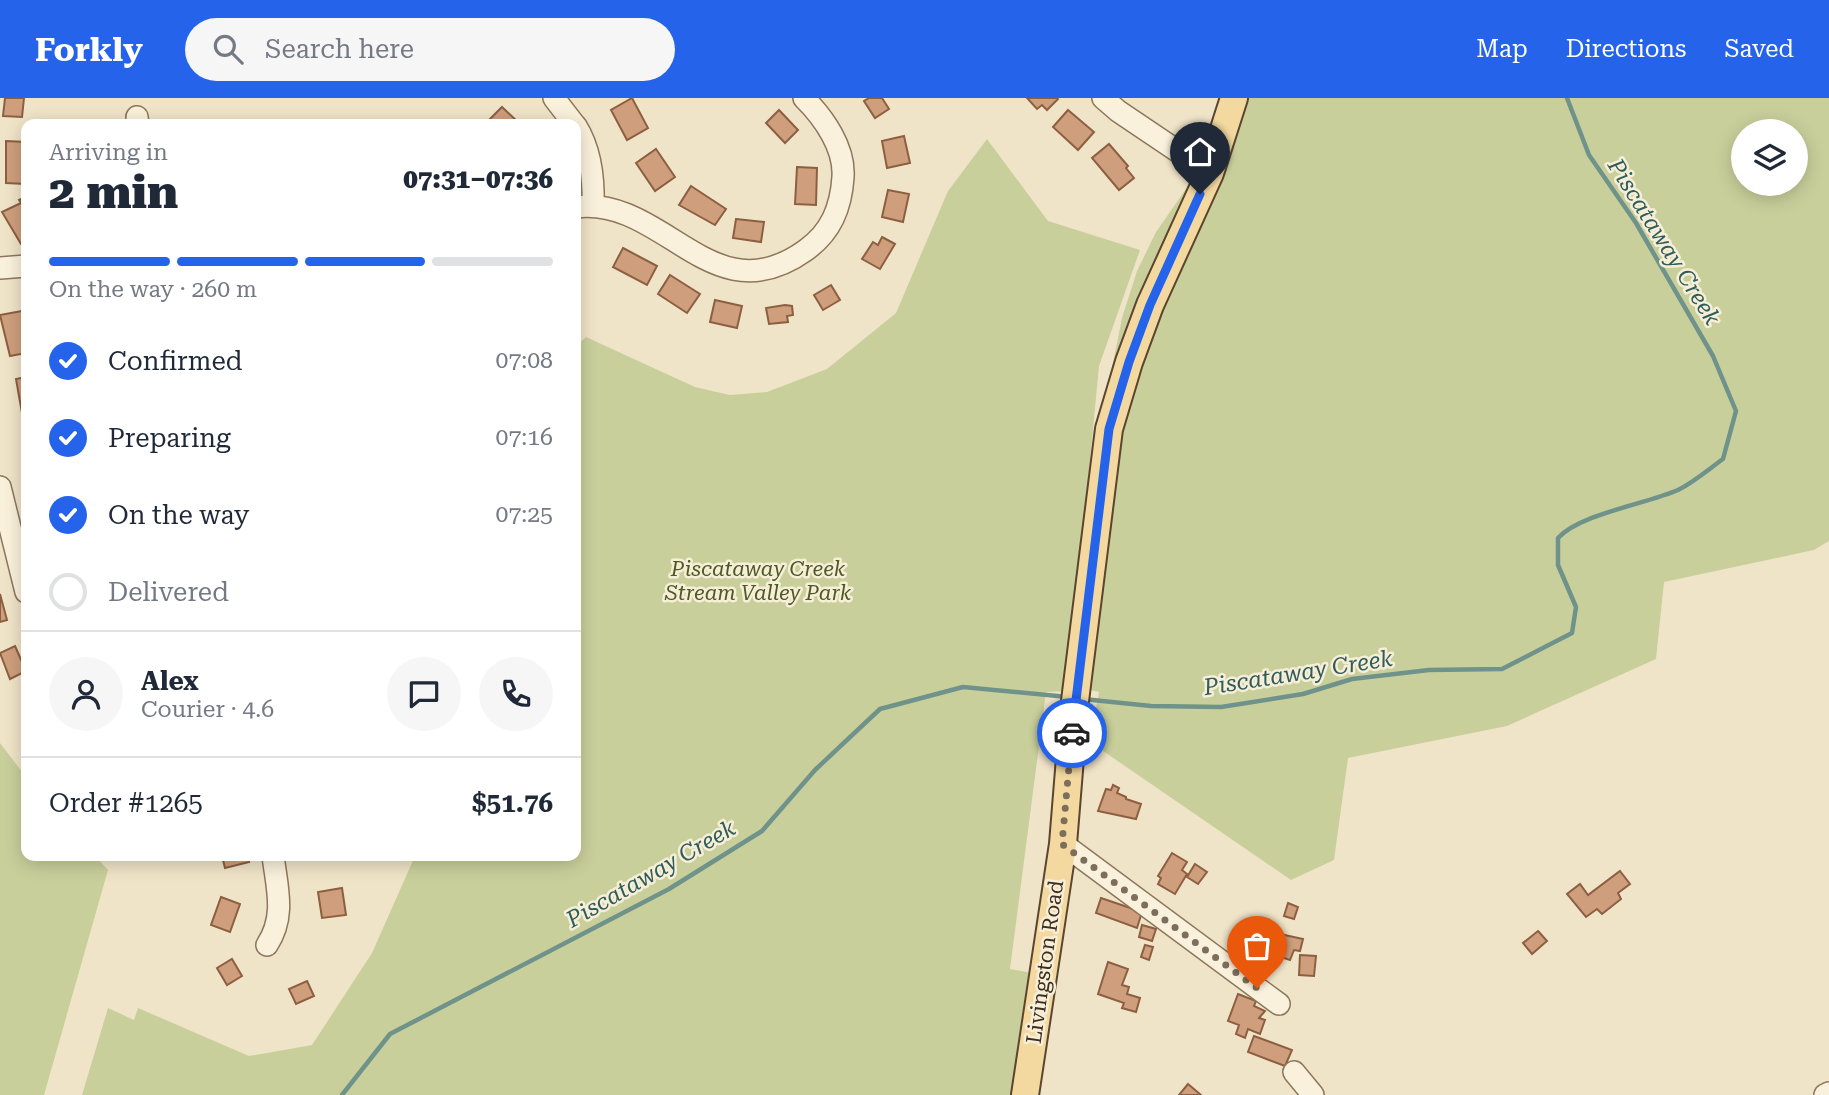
<!DOCTYPE html>
<meta charset="utf-8">
<style>
:root{--surface:#fff;--page:#f6f6f7;--text:#1f2937;--muted:#747a83;--line:#e0e1e3;--accent:#2563eb}
body{margin:0;font-family:"Roboto Serif",serif;background:var(--page);color:var(--text);height:100vh;display:flex;flex-direction:column;font-size:26px;white-space:nowrap}
*{box-sizing:border-box;margin:0}
p{font-size:23px;color:var(--muted)}
.icon{flex:none;width:38px;height:38px;fill:none;stroke:currentColor;stroke-width:2;stroke-linecap:round;stroke-linejoin:round}
.map{position:relative;flex:1;overflow:hidden}
.panel{position:absolute;left:21px;top:21px;width:560px;height:742px;display:flex;flex-direction:column;background:var(--surface);border-radius:14px;box-shadow:0 4px 18px #0003}
.panel>*{flex:none}
.fabs{position:absolute;left:1731px;top:21px;display:grid;gap:14px}
.fabs a{display:grid;place-items:center;width:77px;height:77px;border-radius:50%;background:var(--surface);box-shadow:0 4px 18px #0003;font-size:35px}
.pin{position:absolute;display:grid;place-items:center;width:60px;height:60px;color:#fff;margin:-72px -30px;border-radius:50% 50% 50% 0;rotate:-45deg;box-shadow:0 0 7px #0007}
.pin .icon{rotate:45deg}
.courier{position:absolute;display:grid;place-items:center;width:70px;height:70px;margin:-35px;border:5px solid #2563eb;border-radius:50%;background:#fff;color:#222;box-shadow:0 2px 9px #0007}
.summary em{font-style:normal;font-weight:800}
.summary div{display:flex;flex-direction:column-reverse}
.summary{display:flex;align-items:center;justify-content:space-between;height:119px;padding:0 28px}
h1{font-size:46px;font-weight:800;line-height:52px}
.bar{display:grid;grid-template-columns:repeat(4,1fr);gap:10px 7px;align-content:center;height:84px;padding:0 28px}
.bar i{height:9px;border-radius:5px;background:var(--line)}
.bar .selected{background:var(--accent)}
.bar p{grid-column:span 4}
.line{display:flex;align-items:center;gap:18px;padding:0 28px;border-top:2px solid var(--line)}
.line div{flex:1}
.round{display:grid;place-items:center;flex:none;width:74px;height:74px;border-radius:37px;background:var(--page)}
ol{padding:0 28px;list-style:none}
li{display:flex;align-items:center;gap:21px;height:77px}
li p{margin-inline-start:auto}
li .icon{padding:7px;border-radius:50%;background:var(--accent);color:#fff;stroke-width:4}
li:last-child{color:var(--muted)}
li i{width:38px;height:38px;border:4px solid var(--line);border-radius:50%}
header{display:flex;align-items:center;gap:42px;box-sizing:border-box;height:98px;padding:0 35px;background:var(--accent);color:#fff}
header strong{font-size:33px}
nav{display:flex;gap:38px;margin-inline-start:auto;font-size:24px}
.search{width:490px;height:63px;background:var(--page);display:flex;align-items:center;gap:18px;box-sizing:border-box;padding:0 24px;border-radius:38px;color:var(--muted);font-size:26px}
.map>svg:first-child{display:block}
</style>
<header>
<strong>Forkly</strong>
<div class="search"><svg class="icon" aria-label="search" viewBox="0 0 24 24"><circle cx="10" cy="10" r="6"/><path d="M15 15l6 6"/></svg>Search here</div>
<nav><a>Map</a><a>Directions</a><a>Saved</a></nav>
</header>
<div class="map">
<svg width="1829" height="997" viewBox="0 0 1829 997">
<rect width="100%" height="100%" fill="#f0e4c8"/>
<g fill="#c9cf9b" fill-rule="evenodd">
<path d="M1249 0H1829V443L1814 452 1664 484 1656 561 1507 628 1348 660 1334 762 1291 782 1090 644 1099 594 1090 592 1093 468 1112 270 1122 220 1137 173 1156 134ZM1743 33H1796V86H1743Z"/>
<path d="M987 41 1048 123 1140 152 1099 268 1068 593 1046 594 1010 871 1032 875 1011 997H82L108 910 134 922 138 910 249 958 312 947 372 855 415 758H576V248L586 239 695 289 730 297 767 294 827 271 896 215 948 93Z"/>
<path d="M0 645 26 679V758H95L108 772 44 997H0Z"/>
</g>
<g fill="none" stroke-linecap="round" stroke-linejoin="round">
<g stroke="#6f938a" stroke-width="4.5">
<path d="M1083 601 1151 608 1221 609 1303 596 1352 581 1429 572 1502 571 1572 535 1576 509 1558 467V440C1580 416 1646 406 1678 392 1694 384 1709 371 1723 361L1736 313 1713 258 1636 125 1589 57 1567 0"/>
<path d="M342 997 390 936 669 791 762 733 815 672 880 611 963 589 1068 599"/>
</g>
</g>
<g fill="#cf9f7d" stroke="#8d5f41" stroke-width="2">
<path d="M5 0H24L22 19 3 18Z"/>
<path d="M632 0 648 30 627 42 611 12Z"/>
<path d="M869 0H882L889 11 875 20 864 3Z"/>
<path d="M1027 0H1057L1058 1 1047 12 1042 7 1037 11Z"/>
<path d="M502 9 520 26H493L489 22Z"/>
<path d="M779 12 798 32 785 45 766 25Z"/>
<path d="M1068 12 1094 34 1078 52 1053 29Z"/>
<path d="M904 38 910 65 887 70 882 43Z"/>
<path d="M6 43 26 44 25 86 6 85Z"/>
<path d="M1109 46 1128 68 1126 70 1134 80 1119 92 1092 60Z"/>
<path d="M656 51 675 79 655 93 636 65Z"/>
<path d="M797 69 817 70 816 107 795 106Z"/>
<path d="M691 88 726 111 715 127 679 107Z"/>
<path d="M888 92 909 96 903 124 882 119Z"/>
<path d="M25 99 26 144 21 146 2 114 21 105 19 102Z"/>
<path d="M736 121 764 124 761 144 733 140Z"/>
<path d="M882 139 895 146 880 171 862 161 873 144 878 147Z"/>
<path d="M623 150 657 168 647 187 613 169Z"/>
<path d="M670 177 700 196 687 215 658 196Z"/>
<path d="M831 187 840 202 823 212 814 197Z"/>
<path d="M715 202 742 208 737 230 710 224Z"/>
<path d="M785 207 792 208 793 217 787 218 788 224 769 226 766 210Z"/>
<path d="M22 213 26 255 10 258 0 217Z"/>
<path d="M26 279V314L22 315 16 281Z"/>
<path d="M0 496 7 522 0 524Z"/>
<path d="M15 548 26 573 10 581 0 555Z"/>
<path d="M1113 687 1119 690 1117 695 1126 699V701L1141 706 1136 721 1098 713 1106 691 1111 692Z"/>
<path d="M1172 755 1187 764 1182 772 1187 776 1175 796 1158 786 1161 780 1158 778Z"/>
<path d="M222 758H247L249 764 225 770Z"/>
<path d="M1195 766 1207 774 1198 786 1187 779Z"/>
<path d="M1620 773 1630 786 1618 795 1621 801 1602 816 1597 811 1586 819 1567 796 1580 786 1588 797Z"/>
<path d="M342 790 346 817 322 820 318 794Z"/>
<path d="M221 799 240 806 230 834 211 827Z"/>
<path d="M1101 800 1142 814 1137 830 1096 815Z"/>
<path d="M1288 805 1298 809 1294 821 1284 818Z"/>
<path d="M1142 827 1156 831 1152 843 1139 839Z"/>
<path d="M1538 833 1547 843 1532 856 1523 845Z"/>
<path d="M1280 836 1303 841 1300 853 1294 852 1290 862 1275 857Z"/>
<path d="M1145 847 1153 849 1149 862 1141 859Z"/>
<path d="M1300 857 1316 858 1314 878 1299 877Z"/>
<path d="M232 861 242 878 227 887 217 870Z"/>
<path d="M1108 864 1128 871 1122 887 1129 889 1127 896 1140 900 1136 914 1122 910 1124 905 1098 896Z"/>
<path d="M307 883 314 898 296 906 289 891Z"/>
<path d="M1238 896 1256 903 1254 908 1265 913 1259 920 1265 922 1260 936 1248 931 1245 940 1236 936 1239 927 1228 923Z"/>
<path d="M1254 938 1292 952 1285 968 1248 954Z"/>
<path d="M1188 986 1201 997H1179Z"/>
</g>
<g fill="none" stroke-linecap="round" stroke-linejoin="round">
<defs>
<g id="minor">
<path d="M554 0 574 26"/>
<path d="M1103 0 1118 13 1210 75"/>
<path d="M137 19 138 26"/>
<path d="M576 28C591 52 594 80 593 108"/>
<path d="M576 109C665 98 712 220 806 152 831 134 841 110 843 79 845 50 824 20 804 0"/>
<path d="M0 170 26 168"/>
<path d="M0 389 26 494"/>
<path d="M1063 746 1279 906"/>
<path d="M267 847C286 818 277 790 273 758"/>
<path d="M1294 974 1313 997"/>
<path d="M1825 997 1829 995"/>
</g>
<path id="major" d="M1025 997 1063 746 1074 611 1109 331 1129 264 1150 207 1210 75 1234 0"/>
</defs>
<use href="#minor" stroke="#8d765c" stroke-width="24"/>
<use href="#major" stroke="#5b4430" stroke-width="30"/>
<use href="#minor" stroke="#faf1dc" stroke-width="21"/>
<use href="#major" stroke="#f3d9a0" stroke-width="26"/>
</g>
<g fill="none" stroke-linecap="round" stroke-linejoin="round">
<path stroke="#7c6e5b" stroke-width="7" stroke-dasharray="0 12.6" d="M1072 635 1062 746 1257 890"/>
<path stroke="#2563eb" stroke-width="9" d="M1072 635 1109 331 1129 264 1150 207 1200 96"/>
</g>
<g text-anchor="middle" dominant-baseline="central" stroke-width="5" stroke-linejoin="round" paint-order="stroke">
<g font-size="21" font-style="italic" fill="#4d5a26" stroke="#f7eed8">
<text x="758" y="471">Piscataway Creek<tspan x="758" dy="24">Stream Valley Park</tspan></text>
</g>
<g font-size="21" fill="#3d2e20" stroke="#f7eed8">
<text transform="translate(1045 864) rotate(-82)">Livingston Road</text>
</g>
<g font-size="23" font-style="italic" fill="#2f5d5a" stroke="#f7eed8">
<text transform="translate(1664 144) rotate(58)">Piscataway Creek</text>
<text transform="translate(1298 575) rotate(-9)">Piscataway Creek</text>
<text transform="translate(651 776) rotate(-30)">Piscataway Creek</text>
</g>
</g>
</svg>
<div class="fabs">
<a><svg class="icon" aria-label="layers" viewBox="0 0 24 24"><path d="M12 4l9 5-9 5-9-5zM3 14l9 5 9-5"/></svg></a>
</div>
<div class="pin" style="left:1257px;top:890px;background:#ea580c"><svg class="icon" aria-label="bag" viewBox="0 0 24 24"><path d="M5 8h14l-1 12H6zM9 8a3 3 0 0 1 6 0"/></svg></div>
<div class="pin" style="left:1200px;top:96px;background:#1f2937"><svg class="icon" aria-label="home" viewBox="0 0 24 24"><path d="M3 11l9-7 9 7M6 9v11h12V9"/></svg></div>
<div class="courier" style="left:1072px;top:635px"><svg class="icon" aria-label="car" viewBox="0 0 24 24"><path d="M5 17H2v-5l4-1 3-4h7l3 4 3 1v5h-3M9 17h6M6 11h13"/><circle cx="7" cy="17" r="2"/><circle cx="17" cy="17" r="2"/></svg></div>
<section class="panel">
<div class="summary"><div><h1>2 min</h1><p>Arriving in</p></div><em>07:31–07:36</em></div>
<div class="bar"><i class="selected"></i><i class="selected"></i><i class="selected"></i><i></i><p>On the way · 260 m</p></div>
<ol>
<li><svg class="icon" aria-label="check" viewBox="0 0 24 24"><path d="M5 12l5 5 9-10"/></svg>Confirmed<p>07:08</p></li>
<li><svg class="icon" aria-label="check" viewBox="0 0 24 24"><path d="M5 12l5 5 9-10"/></svg>Preparing<p>07:16</p></li>
<li><svg class="icon" aria-label="check" viewBox="0 0 24 24"><path d="M5 12l5 5 9-10"/></svg>On the way<p>07:25</p></li>
<li><i></i>Delivered</li>
</ol>
<div class="line" style="height:126px"><a class="round"><svg class="icon" aria-label="person" viewBox="0 0 24 24"><circle cx="12" cy="8" r="4"/><path d="M4 21q1-7 8-7t8 7"/></svg></a><div><b>Alex</b><p>Courier · 4.6</p></div><a class="round"><svg class="icon" aria-label="chat" viewBox="0 0 24 24"><path d="M4 5h16v11H9l-5 4z"/></svg></a><a class="round"><svg class="icon" aria-label="phone" viewBox="0 0 24 24"><path d="M5 4h4l2 5-3 2q2 4 5 5l2-3 5 2v4C11 20 4 13 5 4z"/></svg></a></div>
<div class="line" style="height:91px"><div>Order #1265</div><b>$51.76</b></div>
</section>
</div>
